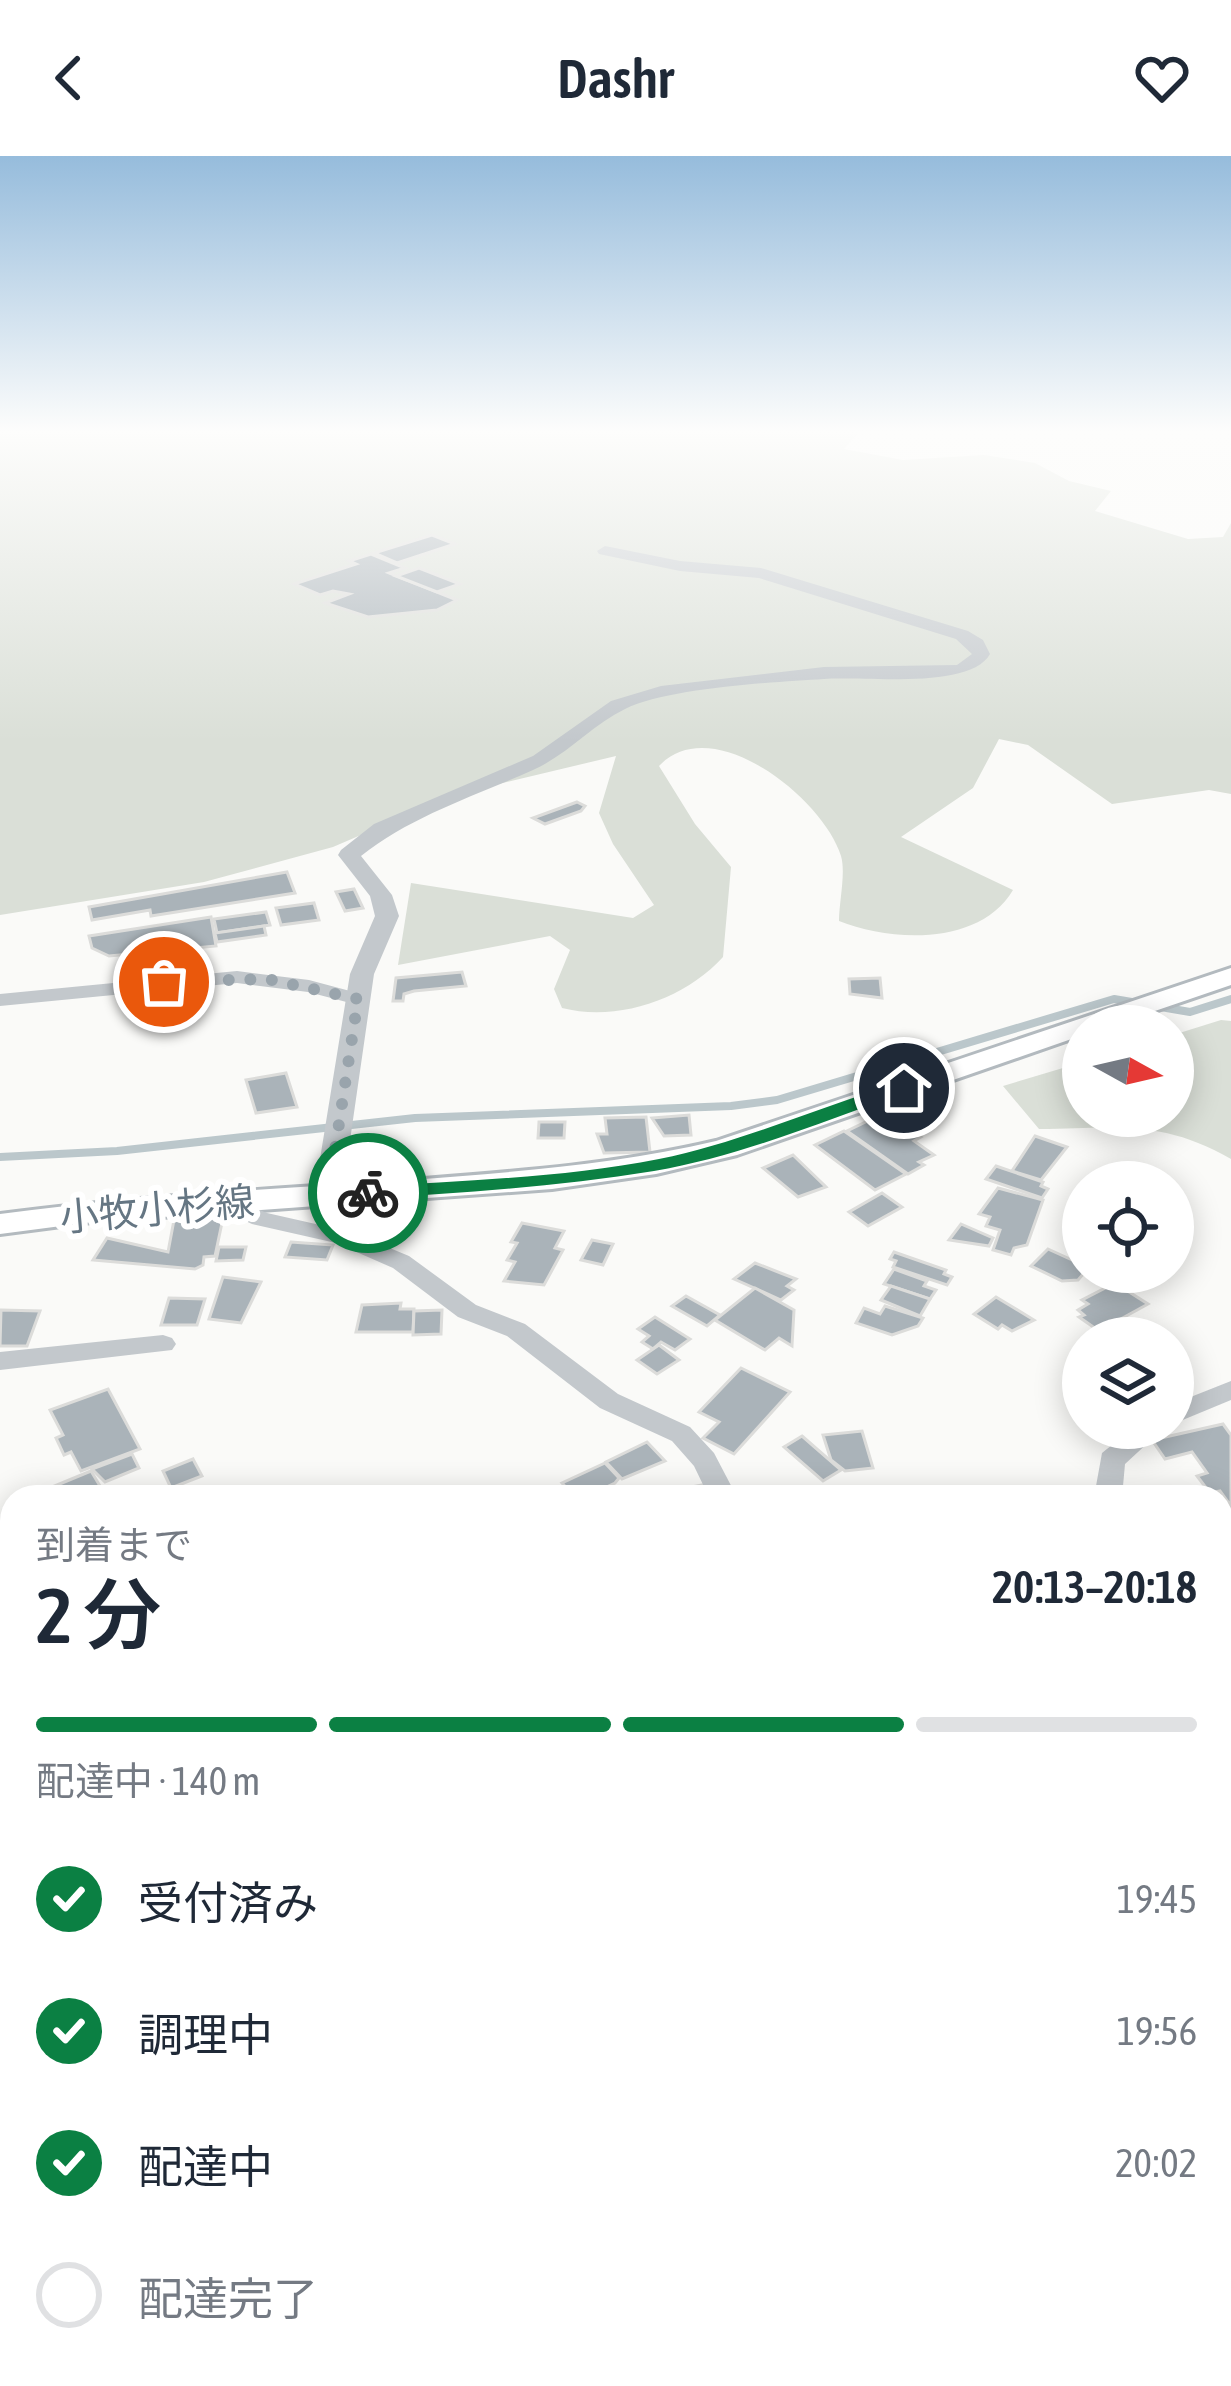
<!DOCTYPE html>
<html lang="ja">
<meta charset="utf-8">
<style>
:root{--surface:#fff;--page:#f2f2f3;--text:#1f2937;--muted:#747a83;--line:#e0e1e3;--accent:#0b8043}
body{margin:0;font-family:"Asap Condensed","Noto Sans JP",sans-serif;background:var(--page);color:var(--text);height:100vh;display:flex;flex-direction:column;font-size:45px;white-space:nowrap}
*{box-sizing:border-box;margin:0}
p{font-size:39px;color:var(--muted)}
.icon{flex:none;width:66px;height:66px;fill:none;stroke:currentColor;stroke-width:2;stroke-linecap:round;stroke-linejoin:round}
.map{position:relative;flex:1;overflow:hidden}
.side{position:absolute;left:0px;top:1329px;width:1233px;height:903px;display:flex;flex-direction:column;background:var(--surface);border-radius:36px 36px 0 0;box-shadow:0 6px 30px #0003}
.side>*{flex:none}
.needle{width:78px;rotate:98deg}
.buttons{position:absolute;left:1062px;top:849px;display:grid;gap:24px}
.buttons a{display:grid;place-items:center;width:132px;height:132px;border-radius:50%;background:var(--surface);box-shadow:0 6px 30px #0003;font-size:60px}
.pin{position:absolute;display:grid;place-items:center;width:102px;height:102px;color:#fff;margin:-51px;border:6px solid #fff;border-radius:50%;box-shadow:0 3px 12px #0007}
.courier{position:absolute;display:grid;place-items:center;width:120px;height:120px;margin:-60px;border:9px solid #0b8043;border-radius:50%;background:#fff;color:#222;box-shadow:0 3px 15px #0007}
.summary em{font-style:normal;font-weight:600}
.summary div{display:flex;flex-direction:column-reverse}
.summary{display:flex;align-items:center;justify-content:space-between;height:204px;padding:0 36px}
h1{font-size:78px;font-weight:600;line-height:90px}
.bar{display:grid;grid-template-columns:repeat(4,1fr);gap:18px 12px;align-content:center;height:144px;padding:0 36px}
.bar i{height:15px;border-radius:9px;background:var(--line)}
.bar .selected{background:var(--accent)}
.bar p{grid-column:span 4}
ol{padding:0 36px;list-style:none}
li{display:flex;align-items:center;gap:36px;height:132px}
li p{margin-inline-start:auto}
li .icon{padding:12px;border-radius:50%;background:var(--accent);color:#fff;stroke-width:4}
li:last-child{color:var(--muted)}
li i{width:66px;height:66px;border:6px solid var(--line);border-radius:50%}
header{display:flex;justify-content:space-between;align-items:center;height:156px;padding:0 36px;background:var(--surface);font-size:54px;font-weight:600}
.map>svg:first-child{display:block}
</style>
<header><svg class="icon" aria-label="back" viewBox="0 0 24 24"><path d="M15 5l-7 7 7 7"/></svg>Dashr<svg class="icon" aria-label="heart" viewBox="0 0 24 24"><path d="M12 20l-8-8c-3-5 5-10 8-4 3-6 11-1 8 4z"/></svg></header>
<div class="map">
<svg width="1231" height="2230" viewBox="0 0 1231 2230">
<rect width="100%" height="100%" fill="#fafaf8"/>
<g fill="#dadfd7">
<path d="M0 274H861L844 293 903 304 984 299 1035 307 1069 325 1111 335 1095 355 1188 383 1223 381 1231 367V638L1209 634 1112 648 1028 589 999 583 973 632 901 681 1013 734C980 790 891 786 839 765 839 746 846 717 841 700 823 642 712 554 659 610L695 668 731 711 723 801C684 844 617 866 562 852L554 833 570 794 550 780 398 809 411 727 633 762 654 749 613 688 599 657 616 600 456 638 333 691 204 726 0 759Z"/>
<path d="M1221 864 1231 865V1003C1162 963 1115 972 1039 973L1003 930 1083 906V960H1173V879Z"/>
</g>
<g fill="none" stroke-linecap="round" stroke-linejoin="round">
<path stroke="#bbc7cb" stroke-width="8" d="M0 1001 117 995 415 962 731 950 777 944 1114 843 1190 856 1231 843"/>
</g>
<g fill="#aab3b9" stroke="#dcdcda" stroke-width="3">
<path d="M432 379 455 388 397 407 374 397Z"/>
<path d="M371 398 405 412 389 417 457 444 437 454 368 461 325 447 349 438 333 435 320 439 294 428 356 408 349 405Z"/>
<path d="M419 412 460 428 437 436 396 420Z"/>
<path d="M577 646 585 650 581 655 545 668 533 662Z"/>
<path d="M287 716 295 737 151 760 150 754 92 764 89 751Z"/>
<path d="M354 733 363 752 345 755 336 736Z"/>
<path d="M314 747 319 764 281 769 276 752Z"/>
<path d="M266 756 270 769 217 777 214 763Z"/>
<path d="M211 761 216 790 109 800 92 792 89 780Z"/>
<path d="M264 770 266 779 217 786 215 777Z"/>
<path d="M462 816 466 830 414 835 404 838 403 845H393L396 822Z"/>
<path d="M880 822 882 842 850 838 849 823Z"/>
<path d="M286 917 297 951 256 957 246 924Z"/>
<path d="M689 959 691 979 664 980 652 962Z"/>
<path d="M878 960 891 969 898 965 921 981 914 985 934 999 919 1006 924 1009 908 1018 847 975Z"/>
<path d="M646 961 650 996 604 997 597 978H607L605 962Z"/>
<path d="M539 966H565L564 982H538Z"/>
<path d="M844 975 906 1018 875 1034 815 989Z"/>
<path d="M1035 980 1067 991 1041 1024 1012 1015Z"/>
<path d="M793 999 826 1031 798 1041 763 1012Z"/>
<path d="M996 1010 1043 1026 1041 1030 1048 1033 1042 1042 986 1023Z"/>
<path d="M998 1032 1043 1044 1027 1089 1014 1092 1011 1099 993 1094 1000 1074 986 1070 990 1061 979 1058Z"/>
<path d="M882 1037 902 1051 868 1070 849 1056Z"/>
<path d="M223 1062 215 1100 204 1101 203 1109 195 1113 93 1104 107 1082 168 1096 174 1064Z"/>
<path d="M522 1067 564 1075 555 1092 563 1094 544 1129 504 1125 515 1106 507 1104 517 1087 511 1086Z"/>
<path d="M961 1068 993 1082 989 1090 949 1084Z"/>
<path d="M592 1084 613 1088 603 1109 581 1104Z"/>
<path d="M291 1086 333 1089 327 1104 285 1101Z"/>
<path d="M219 1091H246L243 1104 216 1105Z"/>
<path d="M1048 1093 1083 1109 1085 1116 1078 1124 1062 1125 1031 1110Z"/>
<path d="M894 1096 946 1114 944 1118 952 1121 947 1129 893 1111 896 1105 890 1103Z"/>
<path d="M755 1107 796 1123 787 1130 794 1134 781 1144 734 1123Z"/>
<path d="M894 1113 927 1125 924 1130 936 1134 930 1143 884 1128Z"/>
<path d="M223 1121 261 1126 241 1167 209 1163Z"/>
<path d="M1115 1127 1148 1148 1099 1175 1079 1161 1084 1159 1078 1154 1088 1148 1082 1144Z"/>
<path d="M891 1130 930 1143 920 1160 881 1144Z"/>
<path d="M755 1132 794 1154 792 1190 779 1182 765 1194 715 1164Z"/>
<path d="M686 1140 720 1159 707 1170 672 1150Z"/>
<path d="M996 1141 1034 1164 1012 1175 1002 1169 998 1173 974 1158Z"/>
<path d="M169 1142 205 1143 197 1169H161Z"/>
<path d="M401 1147 400 1153H414L413 1176H356L362 1149Z"/>
<path d="M885 1150 923 1162 918 1170 892 1179 856 1167 864 1152 880 1158Z"/>
<path d="M1 1154 40 1155 27 1190H0Z"/>
<path d="M442 1154 441 1178 413 1179 414 1155Z"/>
<path d="M655 1161 690 1183 675 1194 661 1186 653 1193 642 1186 649 1180 638 1173Z"/>
<path d="M659 1189 679 1204 657 1218 637 1204Z"/>
<path d="M741 1212 790 1236 734 1298 703 1282 719 1266 699 1256Z"/>
<path d="M108 1233 140 1293 81 1315 71 1296 64 1299 56 1282 63 1279 50 1254Z"/>
<path d="M1223 1268 1231 1279V1350L1220 1335 1210 1337 1197 1320 1207 1317 1192 1296 1165 1303 1152 1284Z"/>
<path d="M862 1275 873 1312 845 1315 831 1304 823 1279Z"/>
<path d="M802 1280 841 1314 823 1325 784 1291Z"/>
<path d="M647 1286 665 1305 622 1323 606 1306Z"/>
<path d="M132 1298 139 1312 105 1326 92 1313Z"/>
<path d="M193 1303 202 1320 171 1332 163 1315Z"/>
<path d="M605 1307 619 1322 615 1327 585 1341H575L562 1327Z"/>
<path d="M91 1315 103 1335 89 1341H28Z"/>
<path d="M707 1328 712 1341 651 1339Z"/>
<path d="M12 1481V1519L0 1524V1485Z"/>
<path d="M0 1751 12 1753 11 1792 0 1791Z"/>
<path d="M12 1840V1887L0 1890V1843Z"/>
<path d="M1221 1848 1231 1853V1934L1221 1929Z"/>
<path d="M12 1912V1948L0 2000V1913Z"/>
<path d="M10 1968 12 2019H0V2011Z"/>
<path d="M12 2127V2220H31L20 2230H0V2139Z"/>
<path d="M161 2220H189L200 2230H153Z"/>
<path d="M263 2220H316L305 2230H253Z"/>
<path d="M368 2220H405L415 2230H360Z"/>
<path d="M676 2220H734L730 2230H666Z"/>
<path d="M884 2220H942L944 2230H884Z"/>
</g>
<g fill="none" stroke-linecap="round" stroke-linejoin="round">
<defs>
<path id="secondary" d="M1231 812V829L1111 870H1083V879L737 999 656 1018 552 1033 92 1066 0 1078V1058C136 1040 273 1033 409 1024 513 1016 615 1009 716 985Z"/>
</defs>
<use href="#secondary" stroke="#b3babf" stroke-width="6"/>
<g fill="#c3c8cc" fill-rule="evenodd">
<path d="M237 815 309 824 365 839 368 843 358 849 308 836 237 827 0 850V838Z"/>
<path d="M223 1039 267 1057 351 1076 409 1100 476 1149 525 1168 618 1238 690 1271 714 1297 737 1341H709L694 1310 672 1285 600 1252 507 1180 458 1161 393 1112 336 1087 252 1068 215 1051 212 1046Z"/>
<path d="M163 1179 172 1182 176 1188 172 1194 0 1214V1196Z"/>
<path d="M1231 1225V1244L1173 1268V1248Z"/>
<path d="M1133 1272H1164L1125 1308 1122 1341H1094L1102 1297Z"/>
<path d="M0 1718 12 1721V1751L0 1748Z"/>
<path d="M12 2039V2083L0 2088V2044Z"/>
<path d="M423 2220H465L470 2230H427Z"/>
<path d="M624 2220H668L664 2230H619Z"/>
</g>
<path fill="#c3c8cc" fill-rule="evenodd" d="M605 390 680 405 761 412 968 475 983 484 990 498C970 534 864 520 824 523 774 526 668 532 625 553 592 569 567 599 533 614 475 640 411 660 361 700L392 739 399 760 374 818 342 1040 328 1049 318 1046 314 1040 350 818 375 760 370 740 338 699 341 694 374 668 533 600 611 545 661 530 824 511 957 509 972 498 956 483 759 422 680 415 599 398 597 395Z"/>
<use href="#secondary" fill="#fff" fill-rule="evenodd"/>
</g>
<linearGradient id="sky" x2="0" y2="1"><stop stop-color="#96bcdc"/><stop offset="0.47" stop-color="#fdfdfc"/><stop offset="1" stop-color="#fdfdfc" stop-opacity="0"/></linearGradient>
<rect width="1231" height="586" fill="url(#sky)"/>
<path fill="#0b8043" d="M904 926 913 932 910 935C826 964 742 1000 654 1015 559 1031 463 1036 368 1043L358 1037 368 1031C464 1024 564 1022 659 1003 744 986 822 949 904 926Z"/>
<g fill="none" stroke-linecap="round" stroke-linejoin="round">
<path stroke="#99a4ac" stroke-width="12" stroke-dasharray="0 21.6" d="M164 826 267 823 358 843 328 1040 368 1037"/>
</g>
<g text-anchor="middle" dominant-baseline="central" stroke-width="12" stroke-linejoin="round" paint-order="stroke">
<g font-size="39" fill="#657683" stroke="#fff">
<text transform="translate(157 1053) rotate(-5)">小牧小杉線</text>
</g>
</g>
</svg>
<div class="buttons">
<a><svg class="needle" viewBox="-14 -14 28 28"><path d="M0-13l5 13h-10z" fill="#e53935"/><path d="M0 13l5-13h-10z" fill="#747a83"/></svg></a>
<a><svg class="icon" aria-label="locate" viewBox="0 0 24 24"><circle cx="12" cy="12" r="6"/><path d="M12 2v4M12 18v4M2 12h4M18 12h4"/></svg></a>
<a><svg class="icon" aria-label="layers" viewBox="0 0 24 24"><path d="M12 4l9 5-9 5-9-5zM3 14l9 5 9-5"/></svg></a>
</div>
<div class="pin" style="left:164px;top:826px;background:#ea580c"><svg class="icon" aria-label="bag" viewBox="0 0 24 24"><path d="M5 8h14l-1 12H6zM9 8a3 3 0 0 1 6 0"/></svg></div>
<div class="pin" style="left:904px;top:932px;background:#1f2937"><svg class="icon" aria-label="home" viewBox="0 0 24 24"><path d="M3 11l9-7 9 7M6 9v11h12V9"/></svg></div>
<div class="courier" style="left:368px;top:1037px"><svg class="icon" aria-label="bike" viewBox="0 0 24 24"><circle cx="6" cy="16" r="4"/><circle cx="18" cy="16" r="4"/><path d="M6 16l4-8h5l3 8M10 8l3 8H6M13 5h3"/></svg></div>
<section class="side">
<div class="summary"><div><h1>2 分</h1><p>到着まで</p></div><em>20:13–20:18</em></div>
<div class="bar"><i class="selected"></i><i class="selected"></i><i class="selected"></i><i></i><p>配達中 · 140 m</p></div>
<ol>
<li><svg class="icon" aria-label="check" viewBox="0 0 24 24"><path d="M5 12l5 5 9-10"/></svg>受付済み<p>19:45</p></li>
<li><svg class="icon" aria-label="check" viewBox="0 0 24 24"><path d="M5 12l5 5 9-10"/></svg>調理中<p>19:56</p></li>
<li><svg class="icon" aria-label="check" viewBox="0 0 24 24"><path d="M5 12l5 5 9-10"/></svg>配達中<p>20:02</p></li>
<li><i></i>配達完了</li>
</ol>
</section>
</div>
